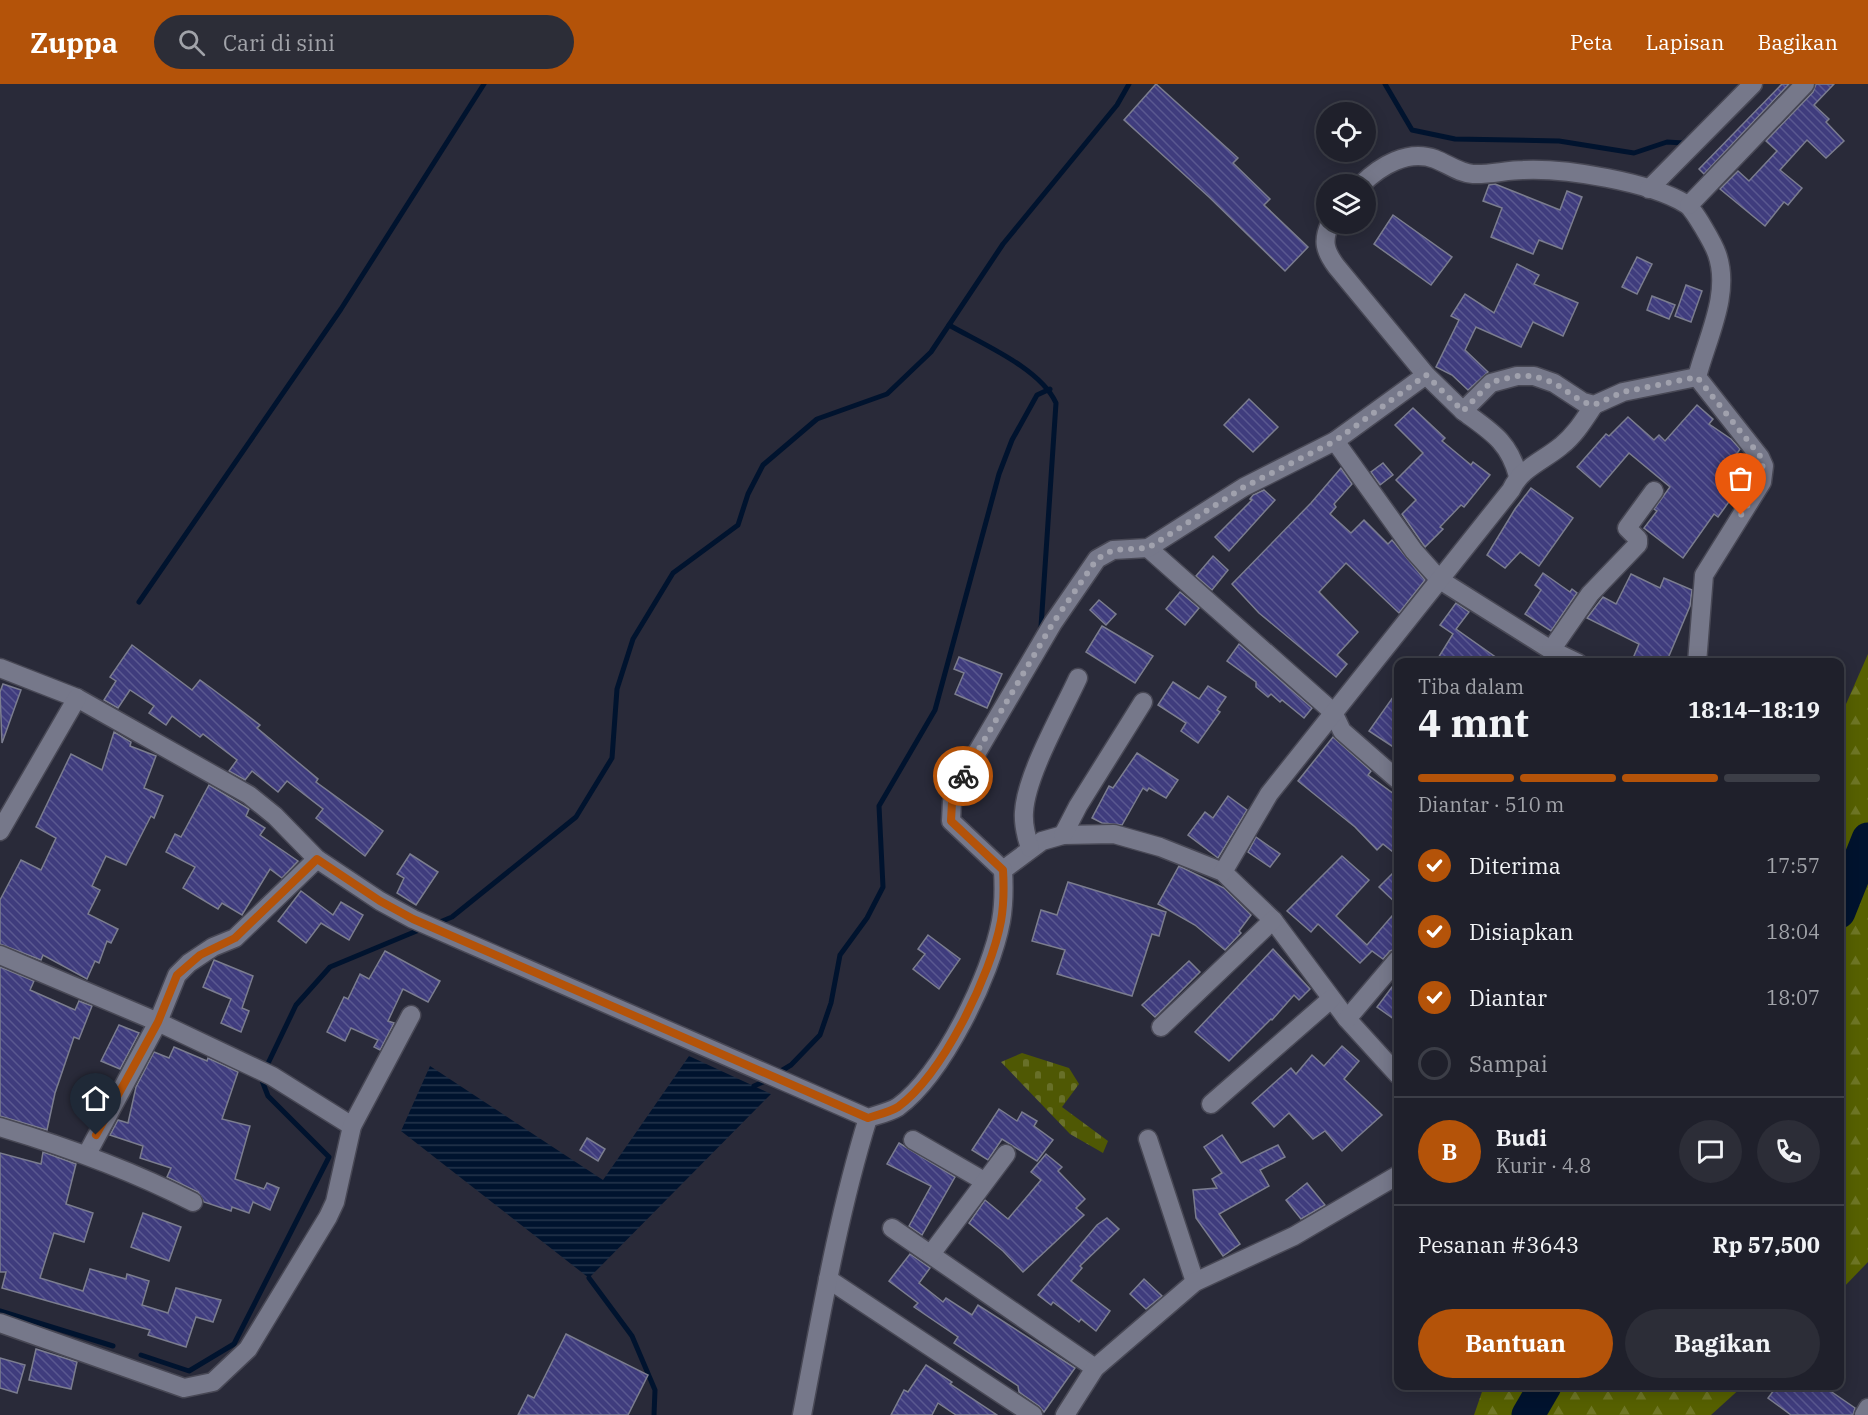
<!DOCTYPE html>
<html lang="id">
<meta charset="utf-8">
<style>
:root{--surface:#1f202b;--page:#2c2d37;--text:#f1f3f6;--muted:#a1a3a9;--line:#3c3e47;--accent:#b45309}
body{margin:0;font-family:"IBM Plex Serif",serif;background:var(--page);color:var(--text);height:100vh;display:flex;flex-direction:column;font-size:22px;white-space:nowrap}
*{box-sizing:border-box;margin:0}
p{font-size:20px;color:var(--muted)}
.icon{flex:none;width:33px;height:33px;fill:none;stroke:currentColor;stroke-width:2;stroke-linecap:round;stroke-linejoin:round}
.map{position:relative;flex:1;overflow:hidden}
.sheet{position:absolute;left:1394px;top:574px;width:450px;height:732px;display:flex;flex-direction:column;background:var(--surface);border-radius:12px;box-shadow:0 3px 15px #0003,0 0 0 2px var(--line)}
.sheet>*{flex:none}
.controls{position:absolute;left:1316px;top:18px;display:grid;gap:12px}
.controls a{display:grid;place-items:center;width:60px;height:60px;border-radius:50%;background:var(--surface);box-shadow:0 3px 15px #0003,0 0 0 2px var(--line);font-size:30px}
.pin{position:absolute;display:grid;place-items:center;width:51px;height:51px;color:#fff;margin:-62px -26px;border-radius:50% 50% 50% 0;rotate:-45deg;box-shadow:0 0 6px #0007}
.pin .icon{rotate:45deg}
.courier{position:absolute;display:grid;place-items:center;width:60px;height:60px;margin:-30px;border:4px solid #b45309;border-radius:50%;background:#fff;color:#222;box-shadow:0 2px 8px #0007}
.head em{font-style:normal;font-weight:700}
.head div{display:flex;flex-direction:column-reverse}
.head{display:flex;align-items:center;justify-content:space-between;height:102px;padding:0 24px}
h1{font-size:39px;font-weight:700;line-height:45px}
.bar{display:grid;grid-template-columns:repeat(4,1fr);gap:9px 6px;align-content:center;height:72px;padding:0 24px}
.bar i{height:8px;border-radius:4px;background:var(--line)}
.bar .on{background:var(--accent)}
.bar p{grid-column:span 4}
.line{display:flex;align-items:center;gap:15px;padding:0 24px;border-top:2px solid var(--line)}
.line div{flex:1}
.round{display:grid;place-items:center;flex:none;width:63px;height:63px;border-radius:32px;background:var(--page)}
ol{padding:0 24px;list-style:none}
li{display:flex;align-items:center;gap:18px;height:66px}
li p{margin-inline-start:auto}
li .icon{padding:6px;border-radius:50%;background:var(--accent);color:#fff;stroke-width:4}
li:last-child{color:var(--muted)}
li i{width:33px;height:33px;border:3px solid var(--line);border-radius:50%}
.action{display:flex;gap:12px;margin-top:auto;padding:12px 24px}
.action a{flex:1;height:69px;border-radius:36px;background:var(--accent);color:#fff;font-size:24px;font-weight:700;line-height:69px;text-align:center}
.action a+a{background:var(--page);color:var(--text)}
header{display:flex;align-items:center;gap:36px;box-sizing:border-box;height:84px;padding:0 30px;background:var(--accent);color:#fff}
header strong{font-size:28px}
nav{display:flex;gap:33px;margin-inline-start:auto;font-size:21px}
.search{width:420px;height:54px;background:var(--page);display:flex;align-items:center;gap:15px;box-sizing:border-box;padding:0 21px;border-radius:33px;color:var(--muted);font-size:22px}
.map>svg:first-child{display:block}
</style>
<header>
<strong>Zuppa</strong>
<div class="search"><svg class="icon" aria-label="search" viewBox="0 0 24 24"><circle cx="10" cy="10" r="6"/><path d="M15 15l6 6"/></svg>Cari di sini</div>
<nav><a>Peta</a><a>Lapisan</a><a>Bagikan</a></nav>
</header>
<div class="map">
<svg width="1868" height="1331" viewBox="0 0 1868 1331">
<defs>
<pattern id="forest-firs" width="22" height="20" patternUnits="userSpaceOnUse" patternTransform="scale(1.5)"><rect width="22" height="20" fill="#566000"/><path d="M5 1l3.5 6h-7zM16 11l3.5 6h-7z" fill="#6e7625"/></pattern>
<pattern id="cemetery-stones" width="16" height="16" patternUnits="userSpaceOnUse" patternTransform="scale(1.5)"><rect width="16" height="16" fill="#4f5804"/><path d="M2 7V4a2 2 0 0 1 4 0v3zM10 15v-3a2 2 0 0 1 4 0v3z" fill="#687029"/></pattern>
<pattern id="water-rules" width="6" height="5" patternUnits="userSpaceOnUse" patternTransform="scale(1.5)"><rect width="6" height="5" fill="#00132e"/><path d="M0 2.5h6" fill="none" stroke="#25354c"/></pattern>
<pattern id="building-back-hatch" width="6" height="6" patternUnits="userSpaceOnUse" patternTransform="scale(1.5)"><rect width="6" height="6" fill="#3f3c7d"/><path d="M-1 5l2 2M0 0l6 6M5-1l2 2" fill="none" stroke="#5a5890"/></pattern>
</defs>
<rect width="100%" height="100%" fill="#292a39"/>
<g fill="url(#forest-firs)">
<path d="M1868 570V1178L1839 1208V636Z"/>
<path d="M1484 1302H1743L1711 1331H1474Z"/>
</g>
<path fill="url(#cemetery-stones)" d="M1022 969 1069 984 1079 1000 1062 1023 1108 1057 1103 1069 1070 1050 1001 978Z"/>
<path fill="url(#water-rules)" d="M689 972 771 1010 589 1194 401 1047 430 982 603 1096Z"/>
<g fill="none" stroke-linecap="round" stroke-linejoin="round">
<g stroke="#00132e" stroke-width="5">
<path d="M1385 0 1412 46 1455 55 1559 57 1634 69 1667 58 1683 59 1687 55"/>
<path d="M949 241C982 260 1040 284 1056 319L1041 543"/>
<path d="M139 518 341 225 484 0"/>
<path d="M440 838 452 833 576 733 612 674 617 605 633 555 673 489 738 441 748 410 763 381 817 335 887 310 931 268 1003 160 1117 21 1129 0"/>
<path d="M781 987 791 981 820 951 831 919 840 871 867 834 883 803 879 722 935 626 999 390 1012 356 1037 311 1050 305"/>
<path d="M754 1002 763 998"/>
<path d="M589 1194 632 1252 655 1306 654 1331"/>
<path d="M0 1227 113 1262"/>
<path d="M141 1271 189 1287 234 1260 329 1073 268 1012 261 994 296 921 330 883 419 846"/>
</g>
<g stroke="#00132e" stroke-width="33">
<path d="M1839 828 1868 755"/>
<path d="M1528 1331 1545 1302"/>
</g>
</g>
<g fill="url(#building-back-hatch)" stroke="#7b7d8f" stroke-width="1.5">
<path d="M1156 0 1238 74 1233 79 1270 115 1264 121 1308 163 1285 187 1209 113 1124 36Z"/>
<path d="M1782 0H1789L1704 90 1699 85Z"/>
<path d="M1816 0H1834L1814 21 1829 35 1826 38 1844 57 1826 74 1807 56 1780 86 1802 104 1788 121 1784 118 1765 142 1720 105 1738 87 1749 97 1777 67 1766 57 1813 8Z"/>
<path d="M1495 100 1560 126 1567 107 1582 113 1562 165 1539 156 1533 170 1491 153 1502 124 1483 117 1489 101Z"/>
<path d="M1393 131 1452 173 1431 201 1374 160Z"/>
<path d="M1637 173 1652 180 1637 210 1622 203Z"/>
<path d="M1517 180 1539 191 1534 200 1578 219 1563 252 1533 238 1521 263 1476 243 1465 266 1488 288 1468 306 1452 291 1436 283 1459 236 1451 232 1465 210 1494 229Z"/>
<path d="M1686 201 1702 207 1691 238 1675 232Z"/>
<path d="M1652 212 1675 221 1669 235 1647 226Z"/>
<path d="M1249 315 1278 343 1253 368 1224 341Z"/>
<path d="M1697 321 1713 335 1709 340 1731 355 1740 365 1730 380 1739 385 1727 402 1736 408 1718 433 1714 430 1683 474 1644 444 1657 427 1654 425 1670 403 1629 369 1600 403 1577 383 1606 350 1609 352 1628 333 1654 356 1659 351 1665 357Z"/>
<path d="M1413 324 1445 354 1442 357 1471 381 1473 378 1490 391 1464 423 1461 421 1440 443 1443 445 1425 463 1402 430 1416 416 1396 396 1423 369 1395 341Z"/>
<path d="M1383 379 1393 391 1380 401 1371 388Z"/>
<path d="M1341 384 1352 400 1334 420 1336 423 1330 430 1351 449 1364 436 1388 460 1392 456 1425 496 1399 529 1346 479 1319 508 1358 548 1337 571 1347 580 1336 593 1259 529 1232 500 1311 419Z"/>
<path d="M1531 404 1573 434 1539 482 1520 468 1505 484 1487 471 1515 425Z"/>
<path d="M1264 406 1275 416 1229 467 1215 453 1252 416 1250 415 1253 411Z"/>
<path d="M1213 472 1228 486 1212 506 1196 492Z"/>
<path d="M1543 489 1570 508 1572 505 1577 509 1551 547 1525 530 1541 506 1535 501Z"/>
<path d="M1631 490 1660 504 1664 494 1692 506 1690 522 1666 579H1631L1639 560 1587 534 1603 513 1616 520Z"/>
<path d="M1180 508 1199 524 1185 541 1166 525Z"/>
<path d="M1099 516 1116 530 1106 541 1090 526Z"/>
<path d="M1456 519 1469 528 1456 545 1504 579H1435L1453 550 1440 541Z"/>
<path d="M1102 542 1153 572 1135 599 1086 568Z"/>
<path d="M1239 560 1312 624 1304 634 1282 616 1280 618 1271 610 1268 613 1256 603V598L1227 577Z"/>
<path d="M132 561 192 606 200 596 215 607 260 641 257 644 318 695 316 698 383 747 365 772 316 734 323 725 287 697 278 708 252 687 245 696 229 687 237 676 203 650 200 653 172 632 166 641 149 629 154 622 130 606 118 624 104 616 116 597 110 593Z"/>
<path d="M959 573 1002 590 987 624 955 610 964 589 954 585Z"/>
<path d="M1173 598 1199 615 1208 602 1226 613 1217 626 1220 628 1198 659 1181 647 1186 639 1158 621Z"/>
<path d="M3 600 21 606 2 659 0 608Z"/>
<path d="M1398 606V666L1369 647Z"/>
<path d="M114 648 131 658 130 662 156 672 144 704 163 712 154 734 151 732 126 781 106 772 92 802 100 806 88 830 118 845 111 859 107 857 99 879 95 877 87 895 43 871 41 876 0 860V816L21 776 41 786 56 754 36 743 71 670 102 686Z"/>
<path d="M1333 653 1371 687 1368 691 1398 713V772L1383 760 1377 766 1355 743 1298 697Z"/>
<path d="M1137 669 1178 696 1166 714 1149 704 1147 707 1143 704 1122 741 1102 739 1092 734 1109 702 1113 704Z"/>
<path d="M209 701 249 725 246 732 265 744 260 751 298 777 282 794 270 785 242 831 222 819 218 825 183 804 195 783 166 768 175 750 181 753Z"/>
<path d="M1228 712 1247 726 1218 774 1188 751 1205 728 1213 734Z"/>
<path d="M1256 753 1280 770 1270 783 1248 768Z"/>
<path d="M410 770 438 788 416 821 397 809 404 794 397 790Z"/>
<path d="M1342 772 1369 796 1336 832 1367 861 1398 825V864L1390 867 1383 875 1372 867 1360 879 1318 840 1311 848 1287 827Z"/>
<path d="M1179 782 1224 804 1251 831 1239 847 1241 849 1225 866 1195 841 1158 820Z"/>
<path d="M1398 784V821L1379 803Z"/>
<path d="M1068 798 1166 828 1159 852 1152 850 1132 912 1057 890 1065 866 1032 857 1041 826 1057 831Z"/>
<path d="M301 807 333 831 341 818 363 831 349 856 321 839 306 859 278 837Z"/>
<path d="M928 851 960 875 939 905 913 885 925 870 918 865Z"/>
<path d="M1273 865 1310 905 1299 916 1294 911 1272 936 1271 935 1229 977 1195 948Z"/>
<path d="M385 867 440 897 428 918 403 905 388 937 394 939 380 966 374 963 378 956 351 944 345 957 327 948 344 913 348 915 360 890 369 895Z"/>
<path d="M214 876 253 892 242 924 249 927 241 948 221 939 231 915 203 903Z"/>
<path d="M1189 877 1200 888 1155 933 1142 921Z"/>
<path d="M0 883 34 897 30 906 75 926 79 917 92 922 79 955 74 953 55 1009 47 1046 0 1032Z"/>
<path d="M1398 895V938L1377 923Z"/>
<path d="M119 941 139 949 120 985 101 977Z"/>
<path d="M1342 962 1359 977 1344 995 1382 1031 1342 1067 1325 1047 1313 1055 1289 1029 1274 1043 1252 1019 1291 984 1296 990 1312 971 1324 982Z"/>
<path d="M174 963 207 977 208 974 238 988 222 1035 250 1042 235 1095 264 1105 267 1099 279 1104 270 1126 253 1118 249 1129 232 1123 231 1127 204 1118 198 1108 167 1093 171 1084 140 1074 143 1062 110 1051 118 1036 128 1039 136 1003 154 968 169 974Z"/>
<path d="M999 1025 1017 1037 1022 1028 1037 1037 1034 1042 1053 1056 1037 1077 1002 1055 988 1076 972 1066Z"/>
<path d="M1222 1051 1241 1079 1278 1061 1285 1073 1260 1086 1269 1102 1219 1130 1240 1160 1223 1172 1196 1134 1193 1106 1217 1104 1212 1095 1222 1089 1204 1063Z"/>
<path d="M587 1054 605 1065 598 1077 580 1066Z"/>
<path d="M899 1059 955 1093 922 1151 909 1142 931 1102 887 1080Z"/>
<path d="M43 1068 76 1080 66 1120 93 1129 84 1158 54 1149 40 1194 83 1207 90 1185 126 1195 127 1190 149 1197 142 1221 168 1229 176 1204 221 1216 213 1238 196 1233 186 1263 148 1251 150 1246 2 1204 6 1188H0V1069L41 1080Z"/>
<path d="M1046 1070 1062 1083 1058 1087 1085 1115 1076 1124 1084 1131 1023 1188 1003 1167 969 1139 985 1116 1008 1135 1041 1096 1031 1088Z"/>
<path d="M1307 1099 1325 1121 1301 1135 1286 1116Z"/>
<path d="M143 1129 181 1143 169 1177 131 1163Z"/>
<path d="M1107 1134 1119 1145 1080 1182 1082 1184 1071 1197 1110 1227 1096 1247 1081 1235 1079 1238 1053 1218 1051 1221 1038 1211 1097 1141Z"/>
<path d="M910 1170 930 1184 919 1199 943 1218 946 1214 972 1231 978 1221 1075 1284 1044 1328 1039 1322 1019 1308 1018 1302 954 1259 958 1253 914 1223 918 1219 889 1197Z"/>
<path d="M1144 1195 1162 1212 1146 1225 1130 1210Z"/>
<path d="M566 1250 648 1291 628 1331H518L528 1311 534 1314Z"/>
<path d="M36 1265 77 1278 71 1305 29 1296Z"/>
<path d="M0 1274 25 1281 17 1309 0 1304Z"/>
<path d="M926 1281 952 1298 950 1300 997 1331H956L938 1319 932 1331H891L904 1306 908 1308Z"/>
<path d="M1777 1302H1823L1855 1324 1853 1331H1791L1768 1314Z"/>
</g>
<g fill="none" stroke-linecap="round" stroke-linejoin="round">
<defs>
<g id="street">
<path d="M1362 100C1380 82 1408 65 1435 75 1448 80 1459 89 1473 90 1489 91 1507 86 1523 86 1566 84 1650 98 1686 120 1694 125 1714 161 1717 170 1731 210 1707 254 1697 293L1760 373 1764 382 1762 398 1704 491 1697 579"/>
<path d="M1649 105 1753 0"/>
<path d="M1689 121 1805 0"/>
<path d="M1330 140C1322 157 1325 167 1336 182L1426 291 1463 327 1491 299 1517 292H1534L1554 299 1583 318 1594 321 1623 308 1697 293"/>
<path d="M1463 327C1490 347 1509 357 1518 392"/>
<path d="M1335 357 1414 467 1440 496 1551 566 1578 579"/>
<path d="M1148 464 1333 628 1342 647 1398 696"/>
<path d="M1551 566 1590 510 1638 460V455L1627 444 1654 407"/>
<path d="M0 584 77 614 249 711 275 732 317 775 380 817 413 835 868 1034C877 1031 890 1028 898 1023 943 990 991 891 1001 837 1004 820 1004 803 1003 786L1042 757 1063 751 1114 750 1160 763 1223 788 1273 836 1347 935 1398 991"/>
<path d="M0 747 77 614"/>
<path d="M1063 751 1078 722 1143 618"/>
<path d="M1030 764C1026 752 1023 741 1024 728 1026 691 1062 629 1078 594"/>
<path d="M317 775 235 854 213 863 189 879 177 891 158 938 272 992 352 1042"/>
<path d="M1003 786 951 737 952 718 956 704 1053 539 1097 475 1113 466 1148 464 1244 403 1335 357 1426 291"/>
<path d="M1223 788 1269 710 1511 406C1521 384 1543 377 1561 362 1575 351 1584 336 1594 321"/>
<path d="M0 871 158 938 87 1070"/>
<path d="M1347 935 1398 875"/>
<path d="M1161 943 1273 836"/>
<path d="M1211 1020 1331 915"/>
<path d="M0 1043C67 1063 131 1086 193 1118"/>
<path d="M1148 1055 1195 1198"/>
<path d="M913 1056 984 1097"/>
<path d="M892 1144 1095 1284"/>
<path d="M931 1170 1006 1070"/>
<path d="M828 1195 1033 1331"/>
<path d="M0 1239 184 1304 213 1298 248 1265 328 1133 335 1118 352 1042 411 931"/>
<path d="M802 1331C821 1231 838 1131 868 1034"/>
<path d="M1065 1331 1095 1284 1195 1198 1294 1152 1398 1091"/>
<path d="M1864 1331 1868 1324"/>
</g>
</defs>
<use href="#street" stroke="#484855" stroke-width="21"/>
<use href="#street" stroke="#76788a" stroke-width="18"/>
</g>
<g fill="none" stroke-linecap="round" stroke-linejoin="round">
<path stroke="#a0a1ad" stroke-width="6" stroke-dasharray="0 10.8" d="M963 692 1053 539 1097 475 1113 466 1148 464 1244 403 1335 357 1426 291 1463 327 1491 298 1517 292H1534L1554 299 1583 318 1594 321 1623 308 1697 293 1760 372C1769 396 1753 412 1741 431"/>
<path stroke="#b45309" stroke-width="8" d="M96 1051 158 938 177 891 200 871 235 854 317 775 380 817 413 835 868 1034C877 1031 890 1028 898 1023 943 990 991 891 1001 837 1004 820 1004 803 1003 786L951 737 952 718 963 692"/>
</g>
</svg>
<div class="controls">
<a><svg class="icon" aria-label="locate" viewBox="0 0 24 24"><circle cx="12" cy="12" r="6"/><path d="M12 2v4M12 18v4M2 12h4M18 12h4"/></svg></a>
<a><svg class="icon" aria-label="layers" viewBox="0 0 24 24"><path d="M12 4l9 5-9 5-9-5zM3 14l9 5 9-5"/></svg></a>
</div>
<div class="pin" style="left:1741px;top:431px;background:#ea580c"><svg class="icon" aria-label="bag" viewBox="0 0 24 24"><path d="M5 8h14l-1 12H6zM9 8a3 3 0 0 1 6 0"/></svg></div>
<div class="pin" style="left:96px;top:1051px;background:#1f2937"><svg class="icon" aria-label="home" viewBox="0 0 24 24"><path d="M3 11l9-7 9 7M6 9v11h12V9"/></svg></div>
<div class="courier" style="left:963px;top:692px"><svg class="icon" aria-label="bike" viewBox="0 0 24 24"><circle cx="6" cy="16" r="4"/><circle cx="18" cy="16" r="4"/><path d="M6 16l4-8h5l3 8M10 8l3 8H6M13 5h3"/></svg></div>
<section class="sheet">
<div class="head"><div><h1>4 mnt</h1><p>Tiba dalam</p></div><em>18:14–18:19</em></div>
<div class="bar"><i class="on"></i><i class="on"></i><i class="on"></i><i></i><p>Diantar · 510 m</p></div>
<ol>
<li><svg class="icon" aria-label="check" viewBox="0 0 24 24"><path d="M5 12l5 5 9-10"/></svg>Diterima<p>17:57</p></li>
<li><svg class="icon" aria-label="check" viewBox="0 0 24 24"><path d="M5 12l5 5 9-10"/></svg>Disiapkan<p>18:04</p></li>
<li><svg class="icon" aria-label="check" viewBox="0 0 24 24"><path d="M5 12l5 5 9-10"/></svg>Diantar<p>18:07</p></li>
<li><i></i>Sampai</li>
</ol>
<div class="line" style="height:108px"><b class="round" style="background:var(--accent);color:#fff">B</b><div><b>Budi</b><p>Kurir · 4.8</p></div><a class="round"><svg class="icon" aria-label="chat" viewBox="0 0 24 24"><path d="M4 5h16v11H9l-5 4z"/></svg></a><a class="round"><svg class="icon" aria-label="phone" viewBox="0 0 24 24"><path d="M5 4h4l2 5-3 2q2 4 5 5l2-3 5 2v4C11 20 4 13 5 4z"/></svg></a></div>
<div class="line" style="height:78px"><div>Pesanan #3643</div><b>Rp 57,500</b></div>
<div class="action"><a>Bantuan</a><a>Bagikan</a></div>
</section>
</div>
